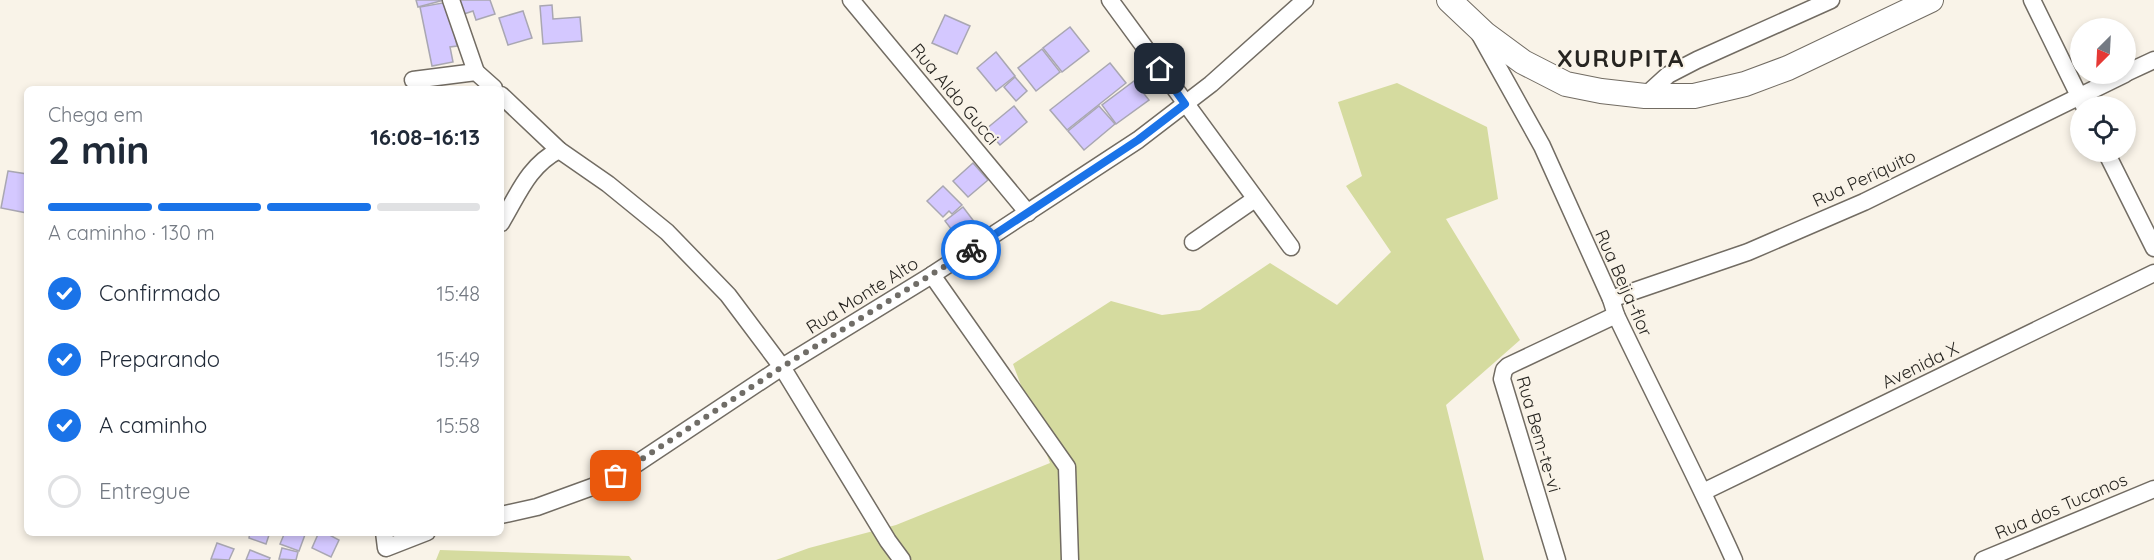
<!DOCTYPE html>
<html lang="pt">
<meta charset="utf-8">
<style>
:root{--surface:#fff;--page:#f2f2f3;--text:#1f2937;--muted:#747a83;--line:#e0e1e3;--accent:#1a73e8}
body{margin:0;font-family:Quicksand,sans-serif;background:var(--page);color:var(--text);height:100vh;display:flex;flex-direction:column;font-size:22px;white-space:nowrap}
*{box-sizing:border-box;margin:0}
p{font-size:20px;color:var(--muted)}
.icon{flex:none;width:33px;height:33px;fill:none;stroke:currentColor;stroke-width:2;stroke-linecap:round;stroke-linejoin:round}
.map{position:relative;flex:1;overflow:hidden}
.side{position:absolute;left:24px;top:86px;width:480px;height:450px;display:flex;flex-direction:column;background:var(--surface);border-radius:9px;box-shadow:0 3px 9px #0003}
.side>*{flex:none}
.needle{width:39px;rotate:204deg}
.tools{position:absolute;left:2070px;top:18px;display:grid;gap:12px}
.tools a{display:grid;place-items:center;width:66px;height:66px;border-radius:50%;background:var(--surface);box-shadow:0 3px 9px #0003;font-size:30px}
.pin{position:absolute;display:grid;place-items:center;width:51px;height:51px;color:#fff;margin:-26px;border-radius:12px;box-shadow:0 3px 9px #0006}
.courier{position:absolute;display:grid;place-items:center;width:60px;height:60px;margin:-30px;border:4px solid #1a73e8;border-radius:50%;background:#fff;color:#222;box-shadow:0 2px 8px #0007}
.overview em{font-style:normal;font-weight:700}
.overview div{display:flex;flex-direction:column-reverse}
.overview{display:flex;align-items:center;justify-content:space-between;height:102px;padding:0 24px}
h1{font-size:39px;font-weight:700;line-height:45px}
.bar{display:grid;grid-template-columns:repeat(4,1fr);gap:9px 6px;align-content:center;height:72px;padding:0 24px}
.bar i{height:8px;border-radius:4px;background:var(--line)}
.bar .selected{background:var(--accent)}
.bar p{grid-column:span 4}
ol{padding:0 24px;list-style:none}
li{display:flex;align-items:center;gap:18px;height:66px}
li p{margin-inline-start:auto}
li .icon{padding:6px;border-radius:50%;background:var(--accent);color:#fff;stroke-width:4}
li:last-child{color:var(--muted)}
li i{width:33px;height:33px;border:3px solid var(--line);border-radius:50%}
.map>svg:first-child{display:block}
</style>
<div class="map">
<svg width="2154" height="560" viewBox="0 0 2154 560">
<rect width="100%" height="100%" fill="#f9f3e8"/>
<g fill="#d5db9f">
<path d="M1397 83 1487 127 1498 199 1446 219 1520 340 1446 405 1484 560H776L809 548 896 525 1050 463 1013 364 1111 301 1162 315 1200 310 1270 263 1337 305 1391 252 1346 186 1362 176 1338 102Z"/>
<path d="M440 550 629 556 632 560H436Z"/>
</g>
<g fill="#d4c8ff" stroke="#a9a7b2" stroke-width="1.5">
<path d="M416 0H444L418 7Z"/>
<path d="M459 0H490L495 14 476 20 473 11 464 14Z"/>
<path d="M448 2 457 46 450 47 453 62 432 66 420 7Z"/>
<path d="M552 5 553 19 580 17 582 41 543 44 540 6Z"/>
<path d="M523 11 532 38 508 45 499 18Z"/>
<path d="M945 15 970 26 957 54 932 43Z"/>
<path d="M1070 27 1089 51 1062 72 1043 48Z"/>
<path d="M1042 49 1060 72 1036 91 1018 68Z"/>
<path d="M996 52 1015 76 996 91 977 68Z"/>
<path d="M1110 63 1126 83 1067 130 1050 110Z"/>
<path d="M1015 77 1027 91 1016 101 1004 87Z"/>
<path d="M1134 81 1149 100 1116 124 1102 105Z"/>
<path d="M1014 106 1027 122 1000 145 986 129Z"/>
<path d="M1099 106 1115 124 1084 150 1068 131Z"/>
<path d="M973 163 988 180 968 197 953 181Z"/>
<path d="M8 171 27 174V213L1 208Z"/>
<path d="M943 186 962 205 952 214 949 211 943 217 927 201Z"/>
<path d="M963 207 979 228 961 242 945 221Z"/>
<path d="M250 532H270L266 544 249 538Z"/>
<path d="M285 532H306L299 551 280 544Z"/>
<path d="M319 532H324L339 540 331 557 312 548Z"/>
<path d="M217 543 234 549 229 560 211 559Z"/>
<path d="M282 548 298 552 296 560 279 559Z"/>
<path d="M250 550 270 558 269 560H246Z"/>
</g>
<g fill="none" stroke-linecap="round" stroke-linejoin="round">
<defs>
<g id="minor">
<path d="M451 0 476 72"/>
<path d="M851 0 1028 213"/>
<path d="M1110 0 1291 247"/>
<path d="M2032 0 2084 106"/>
<path d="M1479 33 1542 146 1611 299 1616 315C1655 397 1697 477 1734 560"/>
<path d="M2126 73 2154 60"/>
<path d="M413 80 476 72 494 88"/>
<path d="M501 95 559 150 608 184 667 232 728 295 782 367 888 541 902 560"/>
<path d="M1645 96 1668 75 1697 60 1831 0"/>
<path d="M2106 152 2154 248"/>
<path d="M501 223C518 195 528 166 559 150"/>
<path d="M1193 242 1255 199"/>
<path d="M932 275 1067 467 1070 560"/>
<path d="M1611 299 1748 252 1864 202 2125 74"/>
<path d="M1703 492 2154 273"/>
<path d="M501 515 537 507 603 483 630 468 782 367 932 275 1138 140 1211 84 1305 0"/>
<path d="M384 532 386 548 427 532"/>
<path d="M1557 560 1502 379 1504 370 1508 366 1616 315"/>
<path d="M1983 560 2154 489"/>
</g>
<path id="secondary" d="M1449 0 1485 34 1523 62 1566 84 1601 91 1645 96H1694L1745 84 1788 68 1931 0"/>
</defs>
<use href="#minor" stroke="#726c63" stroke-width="19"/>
<use href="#secondary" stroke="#726c63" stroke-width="26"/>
<use href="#minor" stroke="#fff" stroke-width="16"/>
<use href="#secondary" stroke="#fff" stroke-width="24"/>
</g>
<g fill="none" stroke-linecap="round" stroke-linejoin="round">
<path stroke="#706d67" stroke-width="6" stroke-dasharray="0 10.8" d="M616 476 782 367 971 250"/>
<path stroke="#1a73e8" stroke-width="8" d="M971 250 1138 140 1185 104 1160 69"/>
</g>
<g text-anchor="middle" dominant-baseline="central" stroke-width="4.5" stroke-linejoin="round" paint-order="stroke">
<g font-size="18" fill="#272521" stroke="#f9f3e8">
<text transform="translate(955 94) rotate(50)">Rua Aldo Gucci</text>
<text transform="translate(1864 178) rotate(-25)">Rua Periquito</text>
<text transform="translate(1624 283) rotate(66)">Rua Beija-flor</text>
<text transform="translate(862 295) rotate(-32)">Rua Monte Alto</text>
<text transform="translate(1920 365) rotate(-26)">Avenida X</text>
<text transform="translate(1539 434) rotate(74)">Rua Bem-te-vi</text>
<text transform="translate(2061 506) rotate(-23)">Rua dos Tucanos</text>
</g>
<g font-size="24" font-weight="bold" letter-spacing="1.5" fill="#272521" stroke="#f9f3e8">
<text x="1621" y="58">XURUPITA</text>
</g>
</g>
</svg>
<div class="tools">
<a><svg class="needle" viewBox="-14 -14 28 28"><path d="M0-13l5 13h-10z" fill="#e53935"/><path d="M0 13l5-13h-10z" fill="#747a83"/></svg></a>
<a><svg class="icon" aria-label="locate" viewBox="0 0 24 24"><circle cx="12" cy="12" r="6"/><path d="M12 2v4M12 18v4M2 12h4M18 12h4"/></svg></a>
</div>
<div class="pin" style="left:616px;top:476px;background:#ea580c"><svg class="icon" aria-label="bag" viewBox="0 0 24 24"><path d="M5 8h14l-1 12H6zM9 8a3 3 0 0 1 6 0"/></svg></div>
<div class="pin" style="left:1160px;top:69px;background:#1f2937"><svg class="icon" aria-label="home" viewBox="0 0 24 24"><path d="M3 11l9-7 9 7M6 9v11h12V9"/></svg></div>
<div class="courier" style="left:971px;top:250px"><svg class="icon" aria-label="bike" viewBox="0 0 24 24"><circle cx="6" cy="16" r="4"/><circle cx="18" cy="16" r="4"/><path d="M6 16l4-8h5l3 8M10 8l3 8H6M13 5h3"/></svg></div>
<section class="side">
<div class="overview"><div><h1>2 min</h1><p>Chega em</p></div><em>16:08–16:13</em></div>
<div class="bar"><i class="selected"></i><i class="selected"></i><i class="selected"></i><i></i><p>A caminho · 130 m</p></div>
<ol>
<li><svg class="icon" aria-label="check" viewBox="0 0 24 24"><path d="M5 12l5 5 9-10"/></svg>Confirmado<p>15:48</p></li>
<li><svg class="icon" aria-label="check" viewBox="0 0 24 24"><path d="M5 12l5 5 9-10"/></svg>Preparando<p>15:49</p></li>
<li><svg class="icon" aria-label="check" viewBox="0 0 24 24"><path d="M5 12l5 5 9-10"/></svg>A caminho<p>15:58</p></li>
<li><i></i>Entregue</li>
</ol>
</section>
</div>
